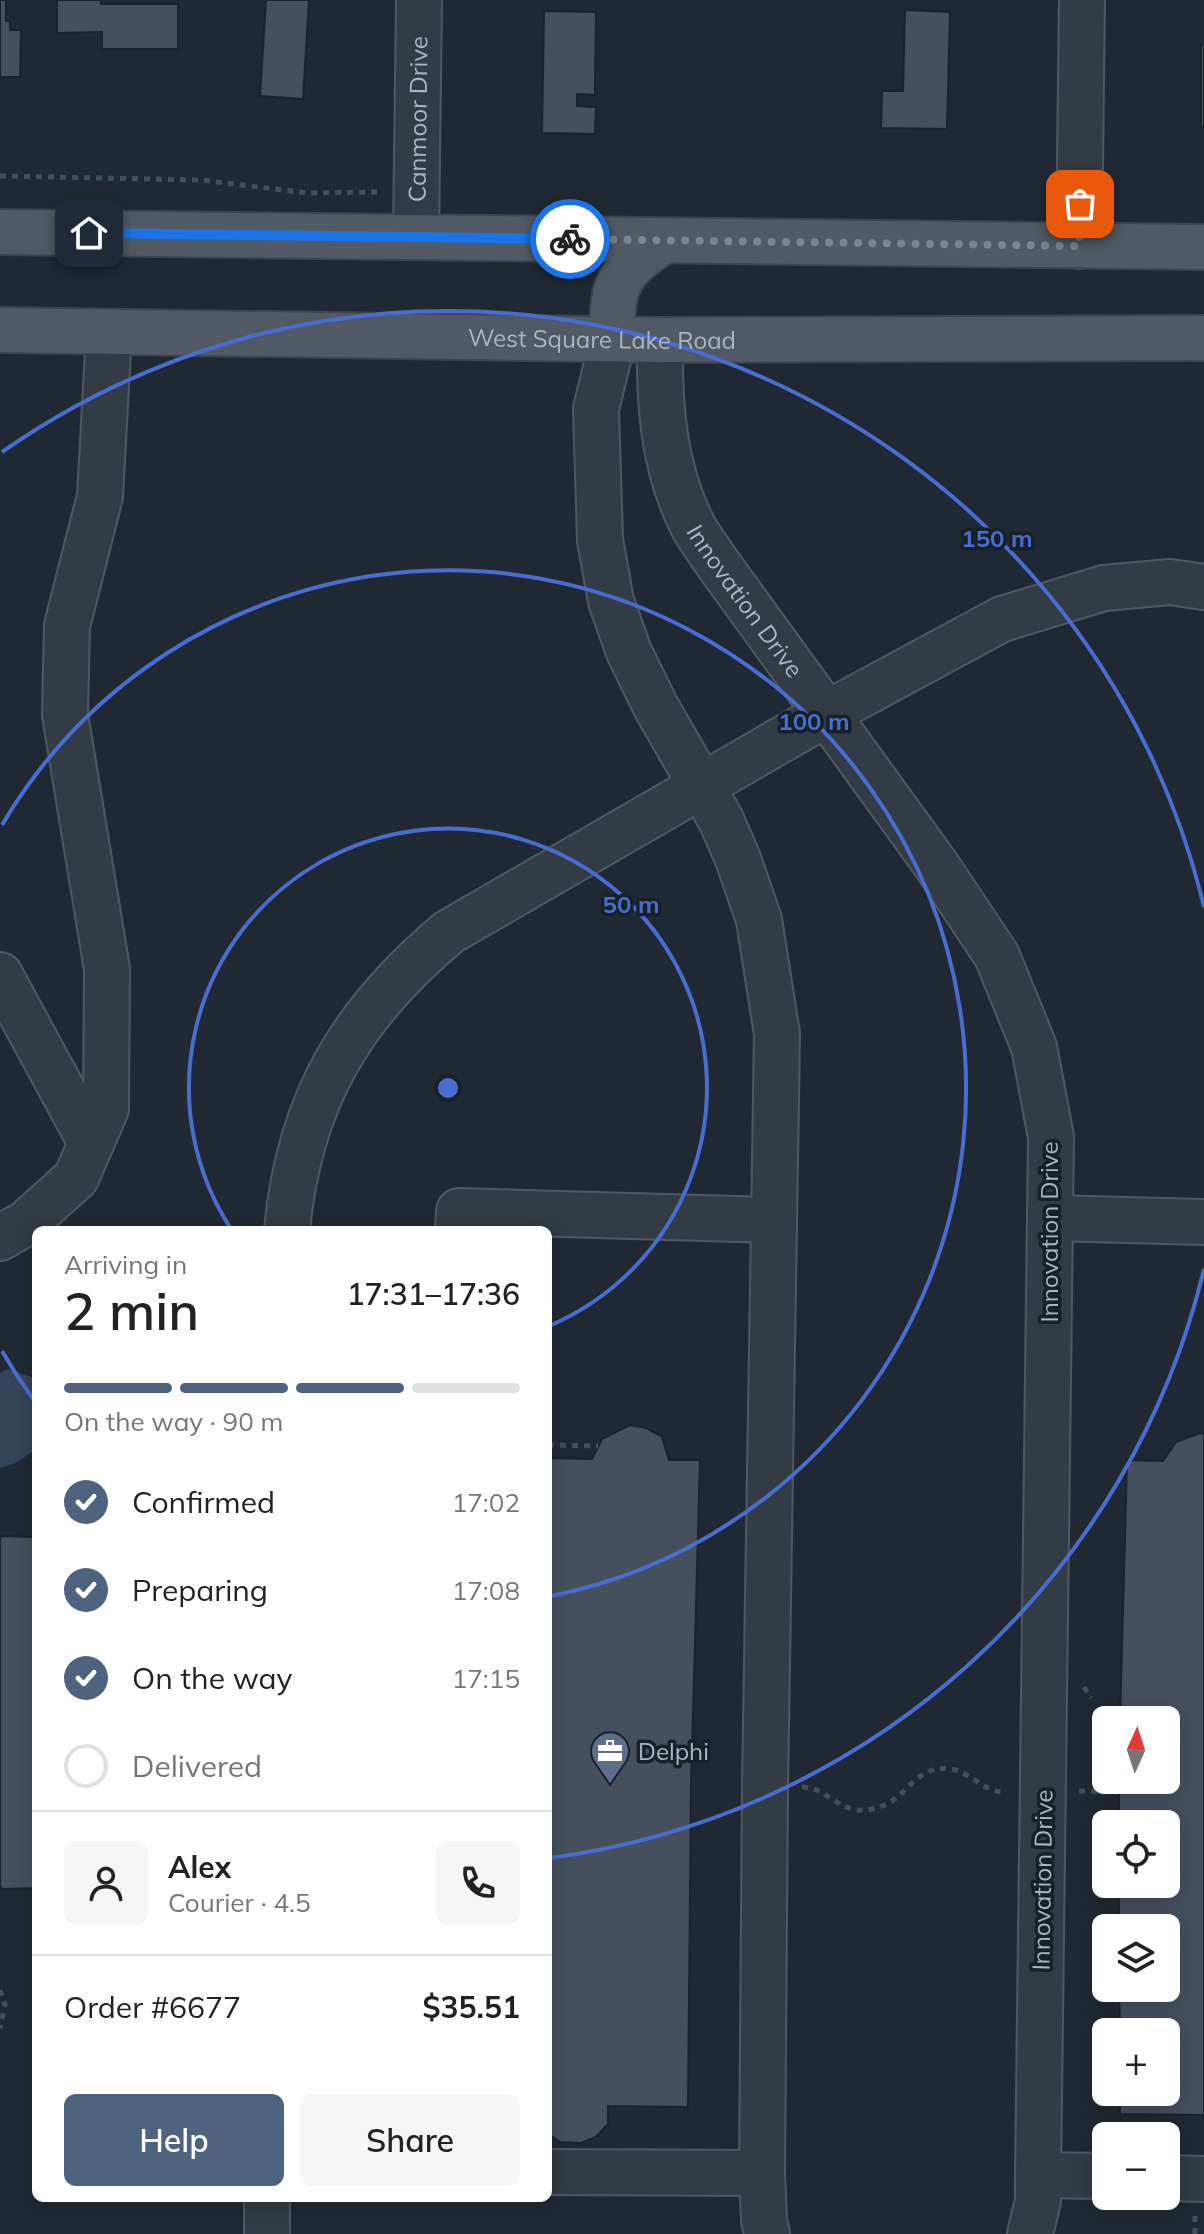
<!DOCTYPE html>
<meta charset="utf-8">
<style>
:root{--surface:#fff;--page:#f6f6f6;--text:#222;--muted:#767676;--line:#e0e0e0;--accent:#4d637f}
body{margin:0;font-family:Mulish,sans-serif;background:var(--page);color:var(--text);height:100vh;display:flex;flex-direction:column;font-size:30px;white-space:nowrap}
*{box-sizing:border-box;margin:0}
p{font-size:26px;color:var(--muted)}
.icon{flex:none;width:44px;height:44px;fill:none;stroke:currentColor;stroke-width:2;stroke-linecap:round;stroke-linejoin:round}
.map{position:relative;flex:1;overflow:hidden}
.sheet{position:absolute;left:32px;top:1226px;width:520px;height:976px;display:flex;flex-direction:column;background:var(--surface);border-radius:12px;box-shadow:0 4px 20px #0003}
.sheet>*{flex:none}
.needle{width:52px;rotate:3deg}
.fabs{position:absolute;left:1092px;top:1706px;display:grid;gap:16px}
.fabs a{display:grid;place-items:center;width:88px;height:88px;border-radius:12px;background:var(--surface);box-shadow:0 4px 20px #0003;font-size:40px}
.pin{position:absolute;display:grid;place-items:center;width:68px;height:68px;color:#fff;margin:-34px;border-radius:16px;box-shadow:0 4px 12px #0006}
.courier{position:absolute;display:grid;place-items:center;width:80px;height:80px;margin:-40px;border:6px solid #1a73e8;border-radius:50%;background:#fff;color:#222;box-shadow:0 2px 10px #0007}
.summary em{font-style:normal;font-weight:600}
.summary div{display:flex;flex-direction:column-reverse}
.summary{display:flex;align-items:center;justify-content:space-between;height:136px;padding:0 32px}
h1{font-size:52px;font-weight:600;line-height:60px}
.bar{display:grid;grid-template-columns:repeat(4,1fr);gap:12px 8px;align-content:center;height:96px;padding:0 32px}
.bar i{height:10px;border-radius:6px;background:var(--line)}
.bar .selected{background:var(--accent)}
.bar p{grid-column:span 4}
.line{display:flex;align-items:center;gap:20px;padding:0 32px;border-top:2px solid var(--line)}
.line div{flex:1}
.round{display:grid;place-items:center;flex:none;width:84px;height:84px;border-radius:12px;background:var(--page)}
ol{padding:0 32px;list-style:none}
li{display:flex;align-items:center;gap:24px;height:88px}
li p{margin-inline-start:auto}
li .icon{padding:8px;border-radius:50%;background:var(--accent);color:#fff;stroke-width:4}
li:last-child{color:var(--muted)}
li i{width:44px;height:44px;border:4px solid var(--line);border-radius:50%}
.primary-button{display:flex;gap:16px;margin-top:auto;padding:16px 32px}
.primary-button a{flex:1;height:92px;border-radius:12px;background:var(--accent);color:#fff;font-size:32px;font-weight:600;line-height:92px;text-align:center}
.primary-button a+a{background:var(--page);color:var(--text)}
.map>svg:first-child{display:block}
</style>
<div class="map">
<svg width="1204" height="2234" viewBox="0 0 1204 2234">
<rect width="100%" height="100%" fill="#202933"/>
<path fill="#34455a" d="M8 1369 35 1378 36 1449 16 1463 0 1468V1373Z"/>
<g fill="#46505d" stroke="#1a222a" stroke-width="2">
<path d="M0 0H6V21H10V30H21L20 77H0Z"/>
<path d="M57 0H101V4H178V49H102V32L57 33Z"/>
<path d="M266 0H309L303 99 260 96Z"/>
<path d="M905 10 950 12 947 129 881 128 882 91H903Z"/>
<path d="M544 11 596 12 595 95 577 94V106L596 107 595 134 542 133Z"/>
<rect x="1201" y="45" width="3" height="82"/>
<path d="M630 1425 646 1428 662 1437 669 1460H700L691 1788 688 2107 608 2106V2124L596 2137 581 2143 560 2142 548 2134V1458L592 1459 602 1439Z"/>
<path d="M1200 1433 1204 1434V2115L1120 2114V2092H1166V2032H1120L1119 1988H1166V1928H1119V1884H1166V1824H1119V1780H1166V1720H1120L1127 1460 1163 1461 1176 1442Z"/>
<path d="M0 1536 36 1537V1888L2 1889 0 1885Z"/>
</g>
<g fill="none" stroke-linecap="round" stroke-linejoin="round">
<defs>
<g id="minor">
<path id="s1" d="M416 237 419 0"/>
<path d="M1079 246 1082 0"/>
<path d="M613 339 596 409 600 540 611 601 629 652 656 707 721 820 738 859 759 920 777 1034 765 1787 762 2173 764 2220 767 2234"/>
<path id="s2" d="M660 340C659 404 663 469 694 528 701 540 710 552 718 564L937 866 997 956 1034 1047 1051 1137 1038 2175V2201L1030 2234"/>
<path d="M0 975 91 1143"/>
<path d="M1050 1218 1204 1222"/>
<path d="M287 1230C299 1101 351 1014 449 932L826 714 1002 619 1104 588 1170 582 1204 587"/>
<path d="M458 1230 459 1211 774 1220"/>
<path d="M0 1238 26 1223 76 1178 106 1109 107 969 65 715 67 626 100 496 109 332"/>
<path d="M548 2172 762 2173"/>
<path d="M1038 2175 1106 2176"/>
<path d="M1166 2178 1204 2179"/>
<path d="M267 2198V2234"/>
</g>
<g id="major">
<path d="M0 232 1204 247"/>
<path id="s3" d="M0 330 660 340 1204 338"/>
<path d="M613 339C610 284 619 271 663 241"/>
</g>
</defs>
<use href="#minor" stroke="#505862" stroke-width="48"/>
<use href="#major" stroke="#3c444e" stroke-width="48"/>
<g stroke="#415254" stroke-width="5" stroke-dasharray="6 6" stroke-linecap="butt">
<path d="M0 176 202 180 307 193 378 192"/>
<path d="M548 1445 598 1446"/>
<path d="M1084 1687 1091 1698"/>
<path d="M802 1787C833 1788 841 1822 882 1806 908 1797 916 1764 950 1769 972 1772 982 1792 1005 1792"/>
<path d="M1079 1791 1118 1792"/>
<path d="M0 1990 5 2005 0 2028"/>
<path d="M1195 2234V2215"/>
</g>
<use href="#minor" stroke="#333b44" stroke-width="44"/>
<use href="#major" stroke="#515a64" stroke-width="44"/>
</g>
<g fill="none" stroke-linecap="round" stroke-linejoin="round">
<path stroke="#7b848f" stroke-width="8" stroke-dasharray="0 14.4" d="M570 239 1079 246 1080 204"/>
<path stroke="#1a73e8" stroke-width="10" d="M89 233 570 239"/>
</g>
<g fill="none" stroke="#486dd1" stroke-width="4">
<path d="M231 1229A259 259 0 1 1 549 1326"/>
<path d="M34 1400A518 518 0 0 1 2 1351M2 825A518 518 0 1 1 551 1596"/>
<path d="M1204 1269A777 777 0 0 1 549 1858M2 452A777 777 0 0 1 1204 907"/>
</g>
<defs>
<symbol id="office-pin" viewBox="-11 -11 22 30"><path d="M0 17L-7.5 6A9.5 9.5 0 1 1 7.5 6Z" fill="#5c6f8a" stroke="#182028"/><path d="M-6-3h4V-5.5h4V-3h4V5H-6ZM-1-4.5V-3h2v-1.5ZM-6 0V1H6V0Z" fill="#fff"/></symbol>
</defs>
<g fill-rule="evenodd">
<use href="#office-pin" x="588" y="1729" width="44" height="60"/>
</g>
<g text-anchor="middle" dominant-baseline="central" stroke-width="7" stroke-linejoin="round" paint-order="stroke">
<g font-size="24" fill="#acb5c1" stroke="#182028">
<text stroke="none"><textPath href="#s1" startOffset="118">Canmoor Drive</textPath></text>
<text stroke="none"><textPath href="#s3" startOffset="602">West Square Lake Road</textPath></text>
<text stroke="none"><textPath href="#s2" startOffset="282">Innovation Drive</textPath></text>
<text transform="translate(1049 1232) rotate(-90)">Innovation Drive</text>
<text transform="translate(1042 1880) rotate(-89)">Innovation Drive</text>
</g>
<g font-size="24" fill="#acb5c1" stroke="#182028" text-anchor="start">
<text x="638" y="1751">Delphi</text>
</g>
</g>
<circle cx="448" cy="1088" r="12" fill="#486dd1" stroke="#182028" stroke-width="4"/>
<g font-size="24" text-anchor="middle" font-weight="bold" fill="#486dd1" stroke="#182028" stroke-width="7" stroke-linejoin="round" paint-order="stroke">
<text x="997" y="547">150 m</text>
<text x="814" y="730">100 m</text>
<text x="631" y="913">50 m</text>
</g>
</svg>
<div class="fabs">
<a><svg class="needle" viewBox="-14 -14 28 28"><path d="M0-13l5 13h-10z" fill="#e53935"/><path d="M0 13l5-13h-10z" fill="#767676"/></svg></a>
<a><svg class="icon" aria-label="locate" viewBox="0 0 24 24"><circle cx="12" cy="12" r="6"/><path d="M12 2v4M12 18v4M2 12h4M18 12h4"/></svg></a>
<a><svg class="icon" aria-label="layers" viewBox="0 0 24 24"><path d="M12 4l9 5-9 5-9-5zM3 14l9 5 9-5"/></svg></a>
<a>+</a>
<a>−</a>
</div>
<div class="pin" style="left:1080px;top:204px;background:#ea580c"><svg class="icon" aria-label="bag" viewBox="0 0 24 24"><path d="M5 8h14l-1 12H6zM9 8a3 3 0 0 1 6 0"/></svg></div>
<div class="pin" style="left:89px;top:233px;background:#1f2937"><svg class="icon" aria-label="home" viewBox="0 0 24 24"><path d="M3 11l9-7 9 7M6 9v11h12V9"/></svg></div>
<div class="courier" style="left:570px;top:239px"><svg class="icon" aria-label="bike" viewBox="0 0 24 24"><circle cx="6" cy="16" r="4"/><circle cx="18" cy="16" r="4"/><path d="M6 16l4-8h5l3 8M10 8l3 8H6M13 5h3"/></svg></div>
<section class="sheet">
<div class="summary"><div><h1>2 min</h1><p>Arriving in</p></div><em>17:31–17:36</em></div>
<div class="bar"><i class="selected"></i><i class="selected"></i><i class="selected"></i><i></i><p>On the way · 90 m</p></div>
<ol>
<li><svg class="icon" aria-label="check" viewBox="0 0 24 24"><path d="M5 12l5 5 9-10"/></svg>Confirmed<p>17:02</p></li>
<li><svg class="icon" aria-label="check" viewBox="0 0 24 24"><path d="M5 12l5 5 9-10"/></svg>Preparing<p>17:08</p></li>
<li><svg class="icon" aria-label="check" viewBox="0 0 24 24"><path d="M5 12l5 5 9-10"/></svg>On the way<p>17:15</p></li>
<li><i></i>Delivered</li>
</ol>
<div class="line" style="height:144px"><a class="round"><svg class="icon" aria-label="person" viewBox="0 0 24 24"><circle cx="12" cy="8" r="4"/><path d="M4 21q1-7 8-7t8 7"/></svg></a><div><b>Alex</b><p>Courier · 4.5</p></div><a class="round"><svg class="icon" aria-label="phone" viewBox="0 0 24 24"><path d="M5 4h4l2 5-3 2q2 4 5 5l2-3 5 2v4C11 20 4 13 5 4z"/></svg></a></div>
<div class="line" style="height:104px"><div>Order #6677</div><b>$35.51</b></div>
<div class="primary-button"><a>Help</a><a>Share</a></div>
</section>
</div>
